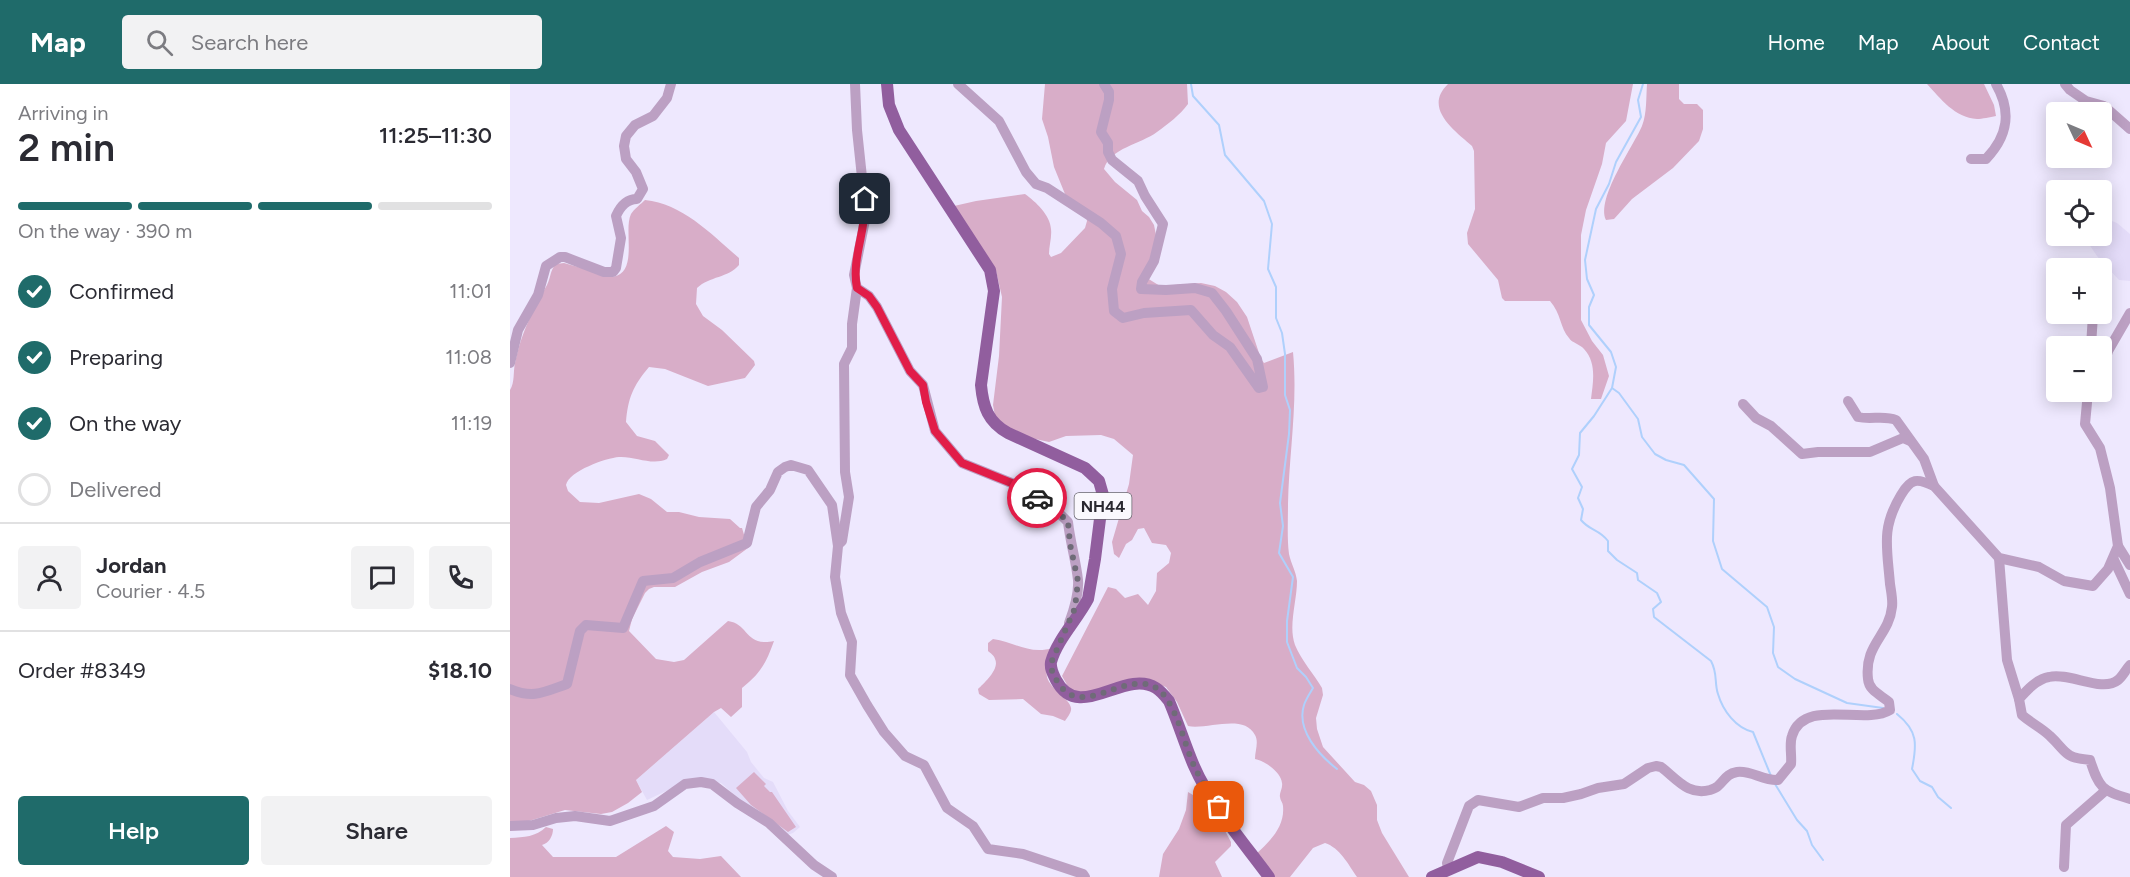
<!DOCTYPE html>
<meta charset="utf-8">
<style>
:root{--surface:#fff;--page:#f2f2f3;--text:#2b2b33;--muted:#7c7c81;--line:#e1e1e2;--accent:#1f6b6a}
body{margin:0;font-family:Figtree,sans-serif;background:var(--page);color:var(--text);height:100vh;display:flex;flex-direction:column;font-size:22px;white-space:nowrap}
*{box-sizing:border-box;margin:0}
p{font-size:20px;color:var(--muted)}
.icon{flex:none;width:33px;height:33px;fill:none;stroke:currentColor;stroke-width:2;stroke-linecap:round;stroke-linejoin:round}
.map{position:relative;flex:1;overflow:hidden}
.panel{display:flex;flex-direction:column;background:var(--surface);width:510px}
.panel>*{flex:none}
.needle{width:39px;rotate:134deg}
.tools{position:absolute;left:1536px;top:18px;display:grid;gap:12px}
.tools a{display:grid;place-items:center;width:66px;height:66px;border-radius:6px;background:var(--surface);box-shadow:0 3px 15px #0003;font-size:30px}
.pin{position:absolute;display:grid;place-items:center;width:51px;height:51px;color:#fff;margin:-26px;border-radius:12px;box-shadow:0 3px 9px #0006}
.courier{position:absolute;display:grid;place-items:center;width:60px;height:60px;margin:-30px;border:4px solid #e11d48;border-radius:50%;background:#fff;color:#222;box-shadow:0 2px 8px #0007}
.head em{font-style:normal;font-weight:600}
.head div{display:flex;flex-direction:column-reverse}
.head{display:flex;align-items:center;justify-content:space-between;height:102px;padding:0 18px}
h1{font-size:39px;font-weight:600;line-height:45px}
.bar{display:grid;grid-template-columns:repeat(4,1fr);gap:9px 6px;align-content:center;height:72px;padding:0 18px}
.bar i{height:8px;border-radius:4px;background:var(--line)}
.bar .selected{background:var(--accent)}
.bar p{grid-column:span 4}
.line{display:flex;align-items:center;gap:15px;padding:0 18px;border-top:2px solid var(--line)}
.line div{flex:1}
.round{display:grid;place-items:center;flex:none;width:63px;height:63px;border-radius:6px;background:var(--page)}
ol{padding:0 18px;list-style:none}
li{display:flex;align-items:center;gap:18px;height:66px}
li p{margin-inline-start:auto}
li .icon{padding:6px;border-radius:50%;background:var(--accent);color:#fff;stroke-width:4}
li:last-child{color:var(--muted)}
li i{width:33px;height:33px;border:3px solid var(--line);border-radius:50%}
.cta{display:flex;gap:12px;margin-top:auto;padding:12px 18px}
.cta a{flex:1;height:69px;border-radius:6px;background:var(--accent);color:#fff;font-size:24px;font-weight:600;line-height:69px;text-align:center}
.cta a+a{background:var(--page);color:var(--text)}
header{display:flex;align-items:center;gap:36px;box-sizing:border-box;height:84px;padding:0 30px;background:var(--accent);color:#fff}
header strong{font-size:28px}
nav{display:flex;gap:33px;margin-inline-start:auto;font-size:21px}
.search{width:420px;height:54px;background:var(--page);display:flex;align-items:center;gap:15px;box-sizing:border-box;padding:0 21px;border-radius:6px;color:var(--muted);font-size:22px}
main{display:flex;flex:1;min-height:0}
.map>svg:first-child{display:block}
</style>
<header>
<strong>Map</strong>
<div class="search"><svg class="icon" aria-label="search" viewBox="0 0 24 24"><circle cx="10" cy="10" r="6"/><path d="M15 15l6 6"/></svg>Search here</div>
<nav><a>Home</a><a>Map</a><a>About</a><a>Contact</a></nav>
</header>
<main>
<section class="panel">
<div class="head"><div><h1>2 min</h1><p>Arriving in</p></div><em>11:25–11:30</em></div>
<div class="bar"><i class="selected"></i><i class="selected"></i><i class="selected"></i><i></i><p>On the way · 390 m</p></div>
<ol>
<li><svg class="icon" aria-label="check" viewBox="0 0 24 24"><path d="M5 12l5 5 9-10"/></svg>Confirmed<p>11:01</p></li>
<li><svg class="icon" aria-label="check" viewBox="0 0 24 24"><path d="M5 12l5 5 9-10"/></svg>Preparing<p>11:08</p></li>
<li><svg class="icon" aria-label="check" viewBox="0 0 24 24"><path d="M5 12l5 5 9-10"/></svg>On the way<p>11:19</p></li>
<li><i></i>Delivered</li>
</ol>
<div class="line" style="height:108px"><a class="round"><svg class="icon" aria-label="person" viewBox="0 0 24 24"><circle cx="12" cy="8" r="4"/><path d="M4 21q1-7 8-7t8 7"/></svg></a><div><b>Jordan</b><p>Courier · 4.5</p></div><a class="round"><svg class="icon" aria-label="chat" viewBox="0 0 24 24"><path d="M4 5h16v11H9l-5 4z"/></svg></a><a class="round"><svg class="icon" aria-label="phone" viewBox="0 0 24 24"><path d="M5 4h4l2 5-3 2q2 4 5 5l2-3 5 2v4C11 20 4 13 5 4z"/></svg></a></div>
<div class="line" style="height:78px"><div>Order #8349</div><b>$18.10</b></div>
<div class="cta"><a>Help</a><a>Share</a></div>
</section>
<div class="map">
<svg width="1620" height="793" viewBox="0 0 1620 793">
<rect width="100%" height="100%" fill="#eee8fe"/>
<g fill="#e4dcf9">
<path d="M1592 133 1607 139 1620 150V197L1609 196 1587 172 1575 154 1576 152H1592Z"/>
<path d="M204 628 237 668 241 678 254 694 263 698 278 727 290 743 283 749 277 751 236 721 211 699 184 694 137 716 126 696Z"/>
</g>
<g fill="#d8adc8">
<path d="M535 0H677L678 20C670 31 658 40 647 48 631 60 600 64 594 85L605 98 627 116 632 127 639 133 644 141 646 151 637 194 650 202 691 199 705 202 716 208 727 218 737 233 751 275 754 279 783 268C788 320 779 369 778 420 778 436 777 455 779 470 781 480 786 487 787 497 787 517 778 542 785 561 791 576 804 590 812 604L813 611 806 634 807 645 813 663 845 698 854 701 861 707 867 721V736L872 749 899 793H847C838 780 830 764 815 759L803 764 780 793H764L746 770C760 757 775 743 773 722 773 719 770 716 770 713 769 709 773 704 772 699 771 688 755 677 745 675 745 667 749 658 745 651 734 629 697 646 678 642L667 618 656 603 634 596 573 610 560 606 552 592 598 503 606 505 615 514 628 510 638 521 646 507 647 489 659 479 661 469 656 461 642 459 634 444 628 445 622 456 616 460 609 474 604 470 602 458 619 400 623 371 604 355 591 351 556 352 539 358 498 349 486 337 483 321 489 272 492 213 486 187 444 122 466 117 515 110C526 118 540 131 541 145 542 153 539 162 539 170L541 173 551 169 575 144 577 137 576 131 555 110 544 83 538 53 532 35Z"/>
<path d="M938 0H1123L1116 37 1096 59 1092 80 1076 126 1071 151V236L1082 257 1093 271 1099 292 1091 315H1081C1083 298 1087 279 1074 265 1070 260 1062 259 1059 254 1050 244 1051 229 1040 217H995L992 214 988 196 958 160 957 149 965 125 964 67 962 62C944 46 913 24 938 0Z"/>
<path d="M1137 0H1169V15L1174 20H1187L1193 26V45L1189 57 1163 84 1122 115 1104 135 1096 136C1086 114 1123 63 1132 42 1137 29 1136 13 1137 0Z"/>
<path d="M1417 0H1474L1484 21 1486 32C1480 33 1472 35 1467 35 1445 34 1430 14 1417 0Z"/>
<path d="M135 116C173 120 201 150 229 174V181C218 194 200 192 187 204L186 220 193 232 212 246 244 277 245 281 235 294 198 302 155 285 139 283C123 302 118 314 116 338L127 352 145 357 159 371 157 375C142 382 125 372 109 373 96 374 59 387 56 401L58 407 70 418 89 419 129 410 141 415 157 428H169L189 433 220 435 230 444H232L238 464 219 478 192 488 165 503H144L139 505 135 509 122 535 119 547 146 575 164 578 174 576 218 537C239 540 235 563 264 557 256 579 251 589 232 604V623L221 633 211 624 204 628 126 696 132 708 118 719 102 728 91 730 55 726 19 737H0V306C5 298 3 288 5 279 12 247 22 228 37 201 41 193 40 186 46 180L54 179 103 193C129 188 113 146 121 130 124 125 131 120 135 116Z"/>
<path d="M483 555C505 558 519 571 543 564 541 572 535 584 537 593 540 605 560 615 561 624 562 628 557 634 555 637L543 632 531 630 513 615 479 616 469 610 468 605C474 599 490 585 485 575 484 571 480 569 478 567V559Z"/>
<path d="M244 688 256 700 254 702 260 708H262L286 743 278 748 241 721 226 704Z"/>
<path d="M678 708 688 714 699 717 721 758V762L705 778 712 793H649L653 770 669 745 676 726Z"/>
<path d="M156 742 164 748 158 767 163 773 190 775 211 772 231 793H0V754C14 753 26 753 36 743L43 745C43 752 39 759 32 761L43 773H106Z"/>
</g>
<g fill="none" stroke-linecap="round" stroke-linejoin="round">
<g stroke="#afd0fc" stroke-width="2">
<path d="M681 0 683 12 709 41 715 71 754 117 762 140 758 185 766 203V234L772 249 775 270V311L780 326 779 350 770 419 773 442 769 469 783 493 777 537V558L787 584 796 593 803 604C800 609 796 615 794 621 786 646 809 671 827 685"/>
<path d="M1133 0 1128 16 1131 33 1106 78 1099 100 1086 125 1075 176 1077 195 1084 211 1079 223V241L1101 268 1106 283 1102 304 1084 332 1070 349 1069 371 1062 385 1072 403 1068 414 1073 425 1071 436C1080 447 1089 445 1098 457V467L1107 476 1127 489 1128 496 1147 509 1151 518 1143 525 1144 533 1201 577C1208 590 1204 598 1208 610 1213 627 1226 644 1243 648L1261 692"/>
<path d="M1102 304 1109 309 1128 335 1132 353 1145 370 1156 376 1174 381 1204 415 1203 457 1212 485 1257 523 1264 543 1263 569 1268 583 1285 595 1337 619 1373 624"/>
<path d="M1387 630C1408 647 1407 660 1402 685L1410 697 1422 703 1428 713 1441 724"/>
<path d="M1265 700 1287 736 1297 747 1302 761 1313 776"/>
</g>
<g stroke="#bca0c3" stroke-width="10">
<path d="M345 0 347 46 356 131 344 191 347 204 359 212 367 223 400 287 413 301 425 347 452 379 504 400 543 423 558 438C560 457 566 477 568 496 569 510 564 526 559 539"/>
<path d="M448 0 489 37 516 88 526 100 537 104 591 139 606 152 611 170 602 205 604 227 613 234 634 229 681 226 703 251 720 263 749 304 753 303 747 275 716 227 702 209 685 204 656 206 631 205 632 198 644 177 653 140 635 112 628 97 602 76 598 68V59L591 48 599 16V8L594 0"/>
<path d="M1555 0 1560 6 1576 17 1594 22 1620 45"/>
<path d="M1461 75H1476C1498 52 1502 28 1486 0"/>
<path d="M1581 262 1583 231"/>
<path d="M0 279 8 246 28 211 36 182 50 173H55L94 188H103L106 184 111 154 106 132C110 123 116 115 127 115L133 105 126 88 116 75 114 62 116 52 125 41 143 32 157 14 161 0"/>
<path d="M1592 287 1598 267 1620 229"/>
<path d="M1338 317 1348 333C1361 336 1374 331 1386 336L1414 375 1424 402"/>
<path d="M1233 320 1246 334 1261 342 1292 370 1308 368H1360L1393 354 1400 357"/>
<path d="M330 459 332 457 339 413 335 388 334 280 342 264V240L347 204"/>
<path d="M1608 462 1620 481"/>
<path d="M1489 474 1497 576 1509 615"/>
<path d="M1604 476 1620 510"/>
<path d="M1620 581C1616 585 1613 592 1608 596 1592 609 1560 588 1539 593 1527 595 1517 606 1509 615L1512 631C1521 639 1532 644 1540 652 1558 669 1553 673 1580 676 1589 704 1592 707 1620 715"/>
<path d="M0 605C24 615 34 608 57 600L70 547 76 541 113 544 133 497 163 494 190 478 237 459 246 423 260 406 268 388 275 383 281 381 298 386 322 421 328 462 325 493 331 529 342 558 340 591 357 621 374 648 395 672 414 681 437 724 463 742 478 765 513 770 573 790 575 793"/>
<path d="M0 742 23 741 46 734 65 732 100 737 144 722 175 700 191 698 202 700 227 719 259 739 304 781 322 793"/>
<path d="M1554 783 1556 741 1595 707"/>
<path d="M938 785 937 779 959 722 968 716 1009 723 1033 714H1053L1071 710 1088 704 1114 700 1138 684 1146 682 1151 683C1167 695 1178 712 1200 706 1203 705 1206 704 1208 702 1215 696 1216 690 1227 688 1241 686 1253 697 1268 696L1281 680C1282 671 1279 660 1282 652 1294 613 1354 642 1380 626L1379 618C1371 611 1359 607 1358 595 1354 560 1379 552 1382 523 1383 516 1381 507 1380 500 1377 463 1371 444 1391 411 1401 394 1407 394 1424 402L1489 474 1529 483 1554 497 1583 502 1598 485 1608 462 1600 404 1590 364 1575 340 1578 308"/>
</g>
<g stroke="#915e9e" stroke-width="12">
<path d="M377 0 379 21 389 46 480 186 484 207 471 301C473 323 478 338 498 349L575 384 589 397 593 411 585 475 578 515C567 536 547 556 541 578 540 585 543 590 546 596 569 640 614 584 646 604 651 607 655 612 659 617 668 638 675 661 684 682 701 721 734 759 759 793"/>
<path d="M922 793 968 773 992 778 1029 793"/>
</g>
</g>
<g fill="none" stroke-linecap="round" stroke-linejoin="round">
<path stroke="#6f6b78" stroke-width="6" stroke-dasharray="0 10.8" d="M527 414 543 423 558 438 560 460 568 497 565 524 541 579C541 587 544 593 549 600 571 634 613 589 643 602 666 613 674 662 685 684 691 697 701 710 709 723"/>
<path stroke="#e11d48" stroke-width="8" d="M355 115C357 145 341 174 347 204L359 212 367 223 400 287 413 301 416 318 425 347 452 379 504 400 527 414"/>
</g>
<g text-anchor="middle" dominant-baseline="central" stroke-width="4.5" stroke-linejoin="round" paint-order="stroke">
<rect fill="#faf8fd" stroke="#68666e" stroke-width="1.5" x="564.5" y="409" width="57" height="26" rx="4.5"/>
<g font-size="16" font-weight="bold" fill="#2a2830">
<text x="593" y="422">NH44</text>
</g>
</g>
</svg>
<div class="tools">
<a><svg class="needle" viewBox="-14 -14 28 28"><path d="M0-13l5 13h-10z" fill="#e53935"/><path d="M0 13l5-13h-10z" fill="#7c7c81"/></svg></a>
<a><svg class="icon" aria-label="locate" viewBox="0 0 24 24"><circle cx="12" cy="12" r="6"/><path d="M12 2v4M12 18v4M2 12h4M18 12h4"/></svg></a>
<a>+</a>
<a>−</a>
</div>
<div class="pin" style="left:709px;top:723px;background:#ea580c"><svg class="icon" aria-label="bag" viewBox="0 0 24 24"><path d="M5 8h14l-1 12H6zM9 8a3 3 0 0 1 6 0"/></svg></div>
<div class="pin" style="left:355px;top:115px;background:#1f2937"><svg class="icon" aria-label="home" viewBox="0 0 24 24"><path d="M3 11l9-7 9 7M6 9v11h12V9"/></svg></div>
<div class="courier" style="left:527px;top:414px"><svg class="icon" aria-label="car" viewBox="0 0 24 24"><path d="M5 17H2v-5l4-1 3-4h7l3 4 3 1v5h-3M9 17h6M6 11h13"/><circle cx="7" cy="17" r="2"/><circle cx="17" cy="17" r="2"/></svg></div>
</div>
</main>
